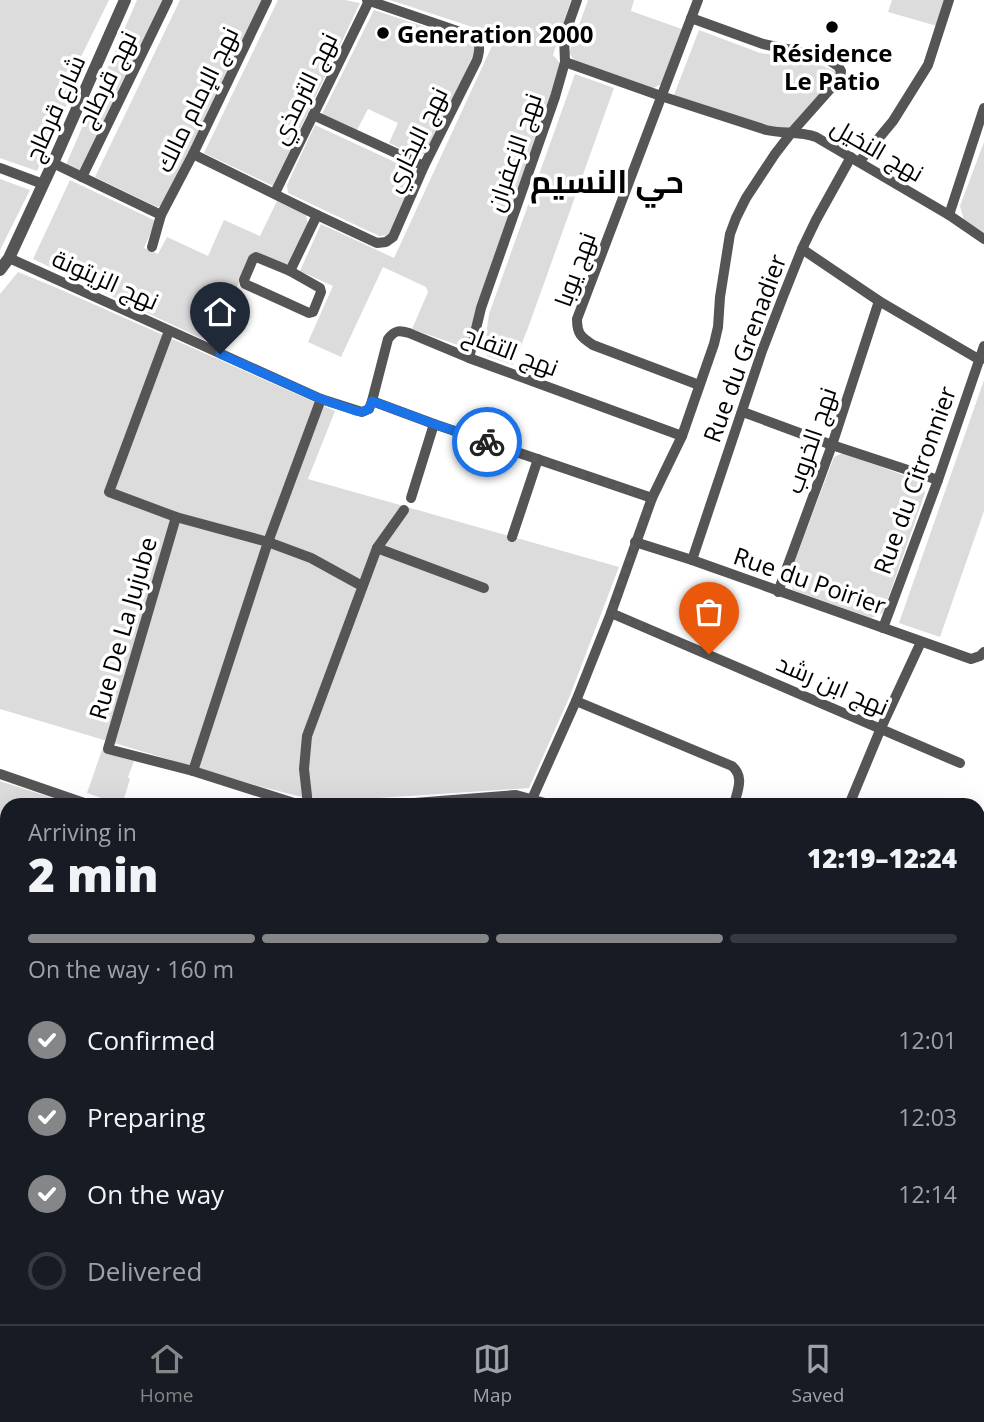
<!DOCTYPE html>
<meta charset="utf-8">
<style>
:root{--surface:#171b24;--page:#20242c;--text:#f1f3f6;--muted:#9ea1a6;--line:#363941;--accent:#858687}
body{margin:0;font-family:"Open Sans",Cairo,sans-serif;background:var(--page);color:var(--text);height:100vh;display:flex;flex-direction:column;font-size:26px;white-space:nowrap}
*{box-sizing:border-box;margin:0}
p{font-size:23px;color:var(--muted)}
.icon{flex:none;width:38px;height:38px;fill:none;stroke:currentColor;stroke-width:2;stroke-linecap:round;stroke-linejoin:round}
.map{position:relative;flex:1;overflow:hidden}
.details{position:absolute;left:0px;top:798px;width:985px;height:527px;display:flex;flex-direction:column;background:var(--surface);border-radius:21px 21px 0 0;box-shadow:0 7px 28px #0002}
.details>*{flex:none}
.pin{position:absolute;display:grid;place-items:center;width:60px;height:60px;color:#fff;margin:-72px -30px;border-radius:50% 50% 50% 0;rotate:-45deg;box-shadow:0 0 7px #0007}
.pin .icon{rotate:45deg}
.courier{position:absolute;display:grid;place-items:center;width:70px;height:70px;margin:-35px;border:5px solid #1a73e8;border-radius:50%;background:#fff;color:#222;box-shadow:0 2px 9px #0007}
.headline em{font-style:normal;font-weight:800}
.headline div{display:flex;flex-direction:column-reverse}
.headline{display:flex;align-items:center;justify-content:space-between;height:119px;padding:0 28px}
h1{font-size:46px;font-weight:800;line-height:52px}
.bar{display:grid;grid-template-columns:repeat(4,1fr);gap:10px 7px;align-content:center;height:84px;padding:0 28px}
.bar i{height:9px;border-radius:5px;background:var(--line)}
.bar .active{background:var(--accent)}
.bar p{grid-column:span 4}
ol{padding:0 28px;list-style:none}
li{display:flex;align-items:center;gap:21px;height:77px}
li p{margin-inline-start:auto}
li .icon{padding:7px;border-radius:50%;background:var(--accent);color:#fff;stroke-width:4}
li:last-child{color:var(--muted)}
li i{width:38px;height:38px;border:4px solid var(--line);border-radius:50%}
.tab-bar{display:flex;justify-content:space-around;align-items:center;height:98px;border-top:2px solid var(--line);background:var(--surface);font-size:19px;color:var(--muted)}
.tab-bar a{display:grid;justify-items:center;gap:4px}
.tab-bar .active{color:var(--accent)}
.map>svg:first-child{display:block}
</style>
<div class="map">
<svg width="984" height="1324" viewBox="0 0 984 1324">
<rect width="100%" height="100%" fill="#fff"/>
<g fill="#dcdcdc">
<path d="M0 0H109L72 75 79 78 37 171 0 158Z"/>
<path d="M137 0H165L81 174 65 167Z"/>
<path d="M180 0H263L166 204 157 207 95 177Z"/>
<path d="M278 0H345L360 3 273 186 204 153Z"/>
<path d="M390 0H571L553 55 560 63 552 91 475 312 469 349 412 329 428 292 426 287 383 267 341 357 308 342 333 286 300 271 321 224 394 258 497 35Z"/>
<path d="M588 0H634L631 11 682 29 662 84 651 89 574 60 569 53Z"/>
<path d="M892 0H946L937 26 888 12Z"/>
<path d="M374 10 474 43 475 51 427 153 417 156 389 143 398 123 368 109 357 130 322 114Z"/>
<path d="M699 30 760 53 806 59 837 72 825 92 788 131 719 112 674 95Z"/>
<path d="M575 74 614 88 528 328 513 365 487 356 484 350 489 314Z"/>
<path d="M315 125 412 170 415 178 389 235 379 236 288 193 287 185Z"/>
<path d="M984 142V232L964 220 960 206Z"/>
<path d="M0 179 30 190 0 250Z"/>
<path d="M70 180 156 221 144 248 158 254 167 237 208 256 224 220 260 236 277 201 306 215 308 224 290 263 283 266 253 252 211 343 33 259Z"/>
<path d="M18 272 57 288 335 411 308 479 619 567 569 698 529 788 348 800 302 797 255 785 0 709V294Z"/>
<path d="M984 380V511L940 637 899 623Z"/>
<path d="M843 453 922 482 925 493 883 613 871 618 793 590 788 579 834 457Z"/>
<path d="M102 750 134 761 128 777 130 779 122 805 87 793Z"/>
<path d="M0 781 74 805H7V858L0 856Z"/>
<path d="M984 1034V1324H878L880 1318H978V1049Z"/>
<path d="M0 1272 7 1274V1318H58L56 1324H0Z"/>
</g>
<g fill="none" stroke-linecap="round" stroke-linejoin="round">
<g stroke="#555" stroke-width="10">
<path d="M698 0 577 319C577 334 581 337 593 345L699 385"/>
<path d="M565 62 661 96 766 130C783 134 799 131 816 137L949 215 984 239"/>
<path d="M313 115 424 166"/>
<path d="M193 154 317 215 377 243 386 242 393 237 424 166 477 60C481 46 481 41 466 34L367 0"/>
<path d="M859 162 893 121 928 65 949 0"/>
<path d="M53 163 161 215"/>
<path d="M0 168 43 184"/>
<path d="M82 177 168 0"/>
<path d="M275 193 369 1"/>
<path d="M949 215 984 108"/>
<path d="M152 247 161 215 193 154 267 0"/>
<path d="M802 249 879 301 980 360"/>
<path d="M256 257 290 271 320 288 321 292 313 312 309 313 245 284 244 280 253 259Z"/>
<path d="M9 258 321 399 362 412 369 409 372 401 434 424 652 498"/>
<path d="M290 271 317 215"/>
<path d="M169 331 109 492 176 517 268 542 311 558 362 586"/>
<path d="M469 358 481 308 555 97 565 62 564 37 577 0"/>
<path d="M372 401 388 339C395 330 399 330 409 333L469 358 682 436"/>
<path d="M743 412 832 445 938 480"/>
<path d="M411 498 434 424"/>
<path d="M176 517 108 749 193 771 294 803 307 805"/>
<path d="M512 537 538 459"/>
<path d="M635 542 692 560 971 659 980 656 984 652"/>
<path d="M377 548 484 588"/>
<path d="M692 560 762 351 784 294 802 249 816 220 851 157"/>
<path d="M778 592 832 445 879 301"/>
<path d="M611 613 960 763"/>
<path d="M883 628 938 480 984 346"/>
<path d="M576 701 732 766C745 777 737 791 734 805"/>
<path d="M193 771 268 542 321 399"/>
<path d="M0 774 90 805"/>
<path d="M532 799 576 701 611 613 652 498 682 436 714 344 718 327 720 297 730 234 736 218 746 198 775 154 792 132 840 78 841 71 838 66 824 57 763 44 691 18"/>
<path d="M308 805 304 769 307 736 377 548 404 510"/>
<path d="M389 805 516 795 552 805"/>
<path d="M849 805 881 728 921 642"/>
<path d="M0 864 7 866"/>
<path d="M978 938 984 940"/>
</g>
<path stroke="#555" stroke-width="12" d="M0 270 9 258 53 163 125 0"/>
<g stroke="#000" stroke-width="16">
<path d="M978 973 984 960"/>
<path d="M978 1020 984 1006"/>
<path d="M847 1324 849 1318"/>
<path d="M867 1324 869 1318"/>
</g>
</g>
<g fill="none" stroke-linecap="round" stroke-linejoin="round">
<path stroke="#595959" stroke-width="7" stroke-dasharray="0 12.6" d="M487 442 652 498 635 542 611 613 709 654"/>
<path stroke="#1a73e8" stroke-width="9" d="M220 354 321 399 356 411 362 412 369 409 372 401 434 424 487 442"/>
</g>
<g fill="#000" stroke="#fff" stroke-width="2.5">
<circle cx="832" cy="27" r="7"/>
<circle cx="383" cy="33" r="7"/>
</g>
<g text-anchor="middle" dominant-baseline="central" stroke-width="7" stroke-linejoin="round" paint-order="stroke">
<g font-size="24" font-weight="bold" fill="#000" stroke="#fff" text-anchor="start">
<text x="397" y="33">Generation 2000</text>
<text x="832" y="52" text-anchor="middle">Résidence<tspan x="832" dy="28">Le Patio</tspan></text>
</g>
<g font-size="24" fill="#000" stroke="#fff">
<text transform="translate(106 79) rotate(-64)">نهج قرطاج</text>
<text transform="translate(303 88) rotate(-64)">نهج الترمذي</text>
<text transform="translate(196 99) rotate(-64)">نهج الإمام مالك</text>
<text transform="translate(54 108) rotate(-66)">شارع قرطاج</text>
<text transform="translate(415 139) rotate(-64)">نهج البخاري</text>
<text transform="translate(878 149) rotate(30)">نهج النخيل</text>
<text transform="translate(513 152) rotate(-71)">نهج الزعفران</text>
<text transform="translate(574 269) rotate(-70)">نهج يوبا</text>
<text transform="translate(106 279) rotate(24)">نهج الزيتونة</text>
<text transform="translate(744 348) rotate(-70)">Rue du Grenadier</text>
<text transform="translate(511 350) rotate(21)">نهج التفاح</text>
<text transform="translate(810 440) rotate(-71)">نهج الخروب</text>
<text transform="translate(914 480) rotate(-70)">Rue du Citronnier</text>
<text transform="translate(810 580) rotate(19)">Rue du Poirier</text>
<text transform="translate(122 628) rotate(-74)">Rue De La Jujube</text>
<text transform="translate(833 684) rotate(23)">نهج ابن رشد</text>
</g>
<g font-size="32" font-weight="bold" fill="#000" stroke="#fff">
<text x="607" y="180">حي النسيم</text>
</g>
</g>
</svg>
<div class="pin" style="left:709px;top:654px;background:#ea580c"><svg class="icon" aria-label="bag" viewBox="0 0 24 24"><path d="M5 8h14l-1 12H6zM9 8a3 3 0 0 1 6 0"/></svg></div>
<div class="pin" style="left:220px;top:354px;background:#1f2937"><svg class="icon" aria-label="home" viewBox="0 0 24 24"><path d="M3 11l9-7 9 7M6 9v11h12V9"/></svg></div>
<div class="courier" style="left:487px;top:442px"><svg class="icon" aria-label="bike" viewBox="0 0 24 24"><circle cx="6" cy="16" r="4"/><circle cx="18" cy="16" r="4"/><path d="M6 16l4-8h5l3 8M10 8l3 8H6M13 5h3"/></svg></div>
<section class="details">
<div class="headline"><div><h1>2 min</h1><p>Arriving in</p></div><em>12:19–12:24</em></div>
<div class="bar"><i class="active"></i><i class="active"></i><i class="active"></i><i></i><p>On the way · 160 m</p></div>
<ol>
<li><svg class="icon" aria-label="check" viewBox="0 0 24 24"><path d="M5 12l5 5 9-10"/></svg>Confirmed<p>12:01</p></li>
<li><svg class="icon" aria-label="check" viewBox="0 0 24 24"><path d="M5 12l5 5 9-10"/></svg>Preparing<p>12:03</p></li>
<li><svg class="icon" aria-label="check" viewBox="0 0 24 24"><path d="M5 12l5 5 9-10"/></svg>On the way<p>12:14</p></li>
<li><i></i>Delivered</li>
</ol>
</section>
</div>
<nav class="tab-bar">
<a class="active"><svg class="icon" aria-label="home" viewBox="0 0 24 24"><path d="M3 11l9-7 9 7M6 9v11h12V9"/></svg>Home</a>
<a><svg class="icon" aria-label="map" viewBox="0 0 24 24"><path d="M3 6l6-2 6 2 6-2v14l-6 2-6-2-6 2zM9 4v14M15 6v14"/></svg>Map</a>
<a><svg class="icon" aria-label="saved" viewBox="0 0 24 24"><path d="M7 4h10v16l-5-4-5 4z"/></svg>Saved</a>
</nav>
